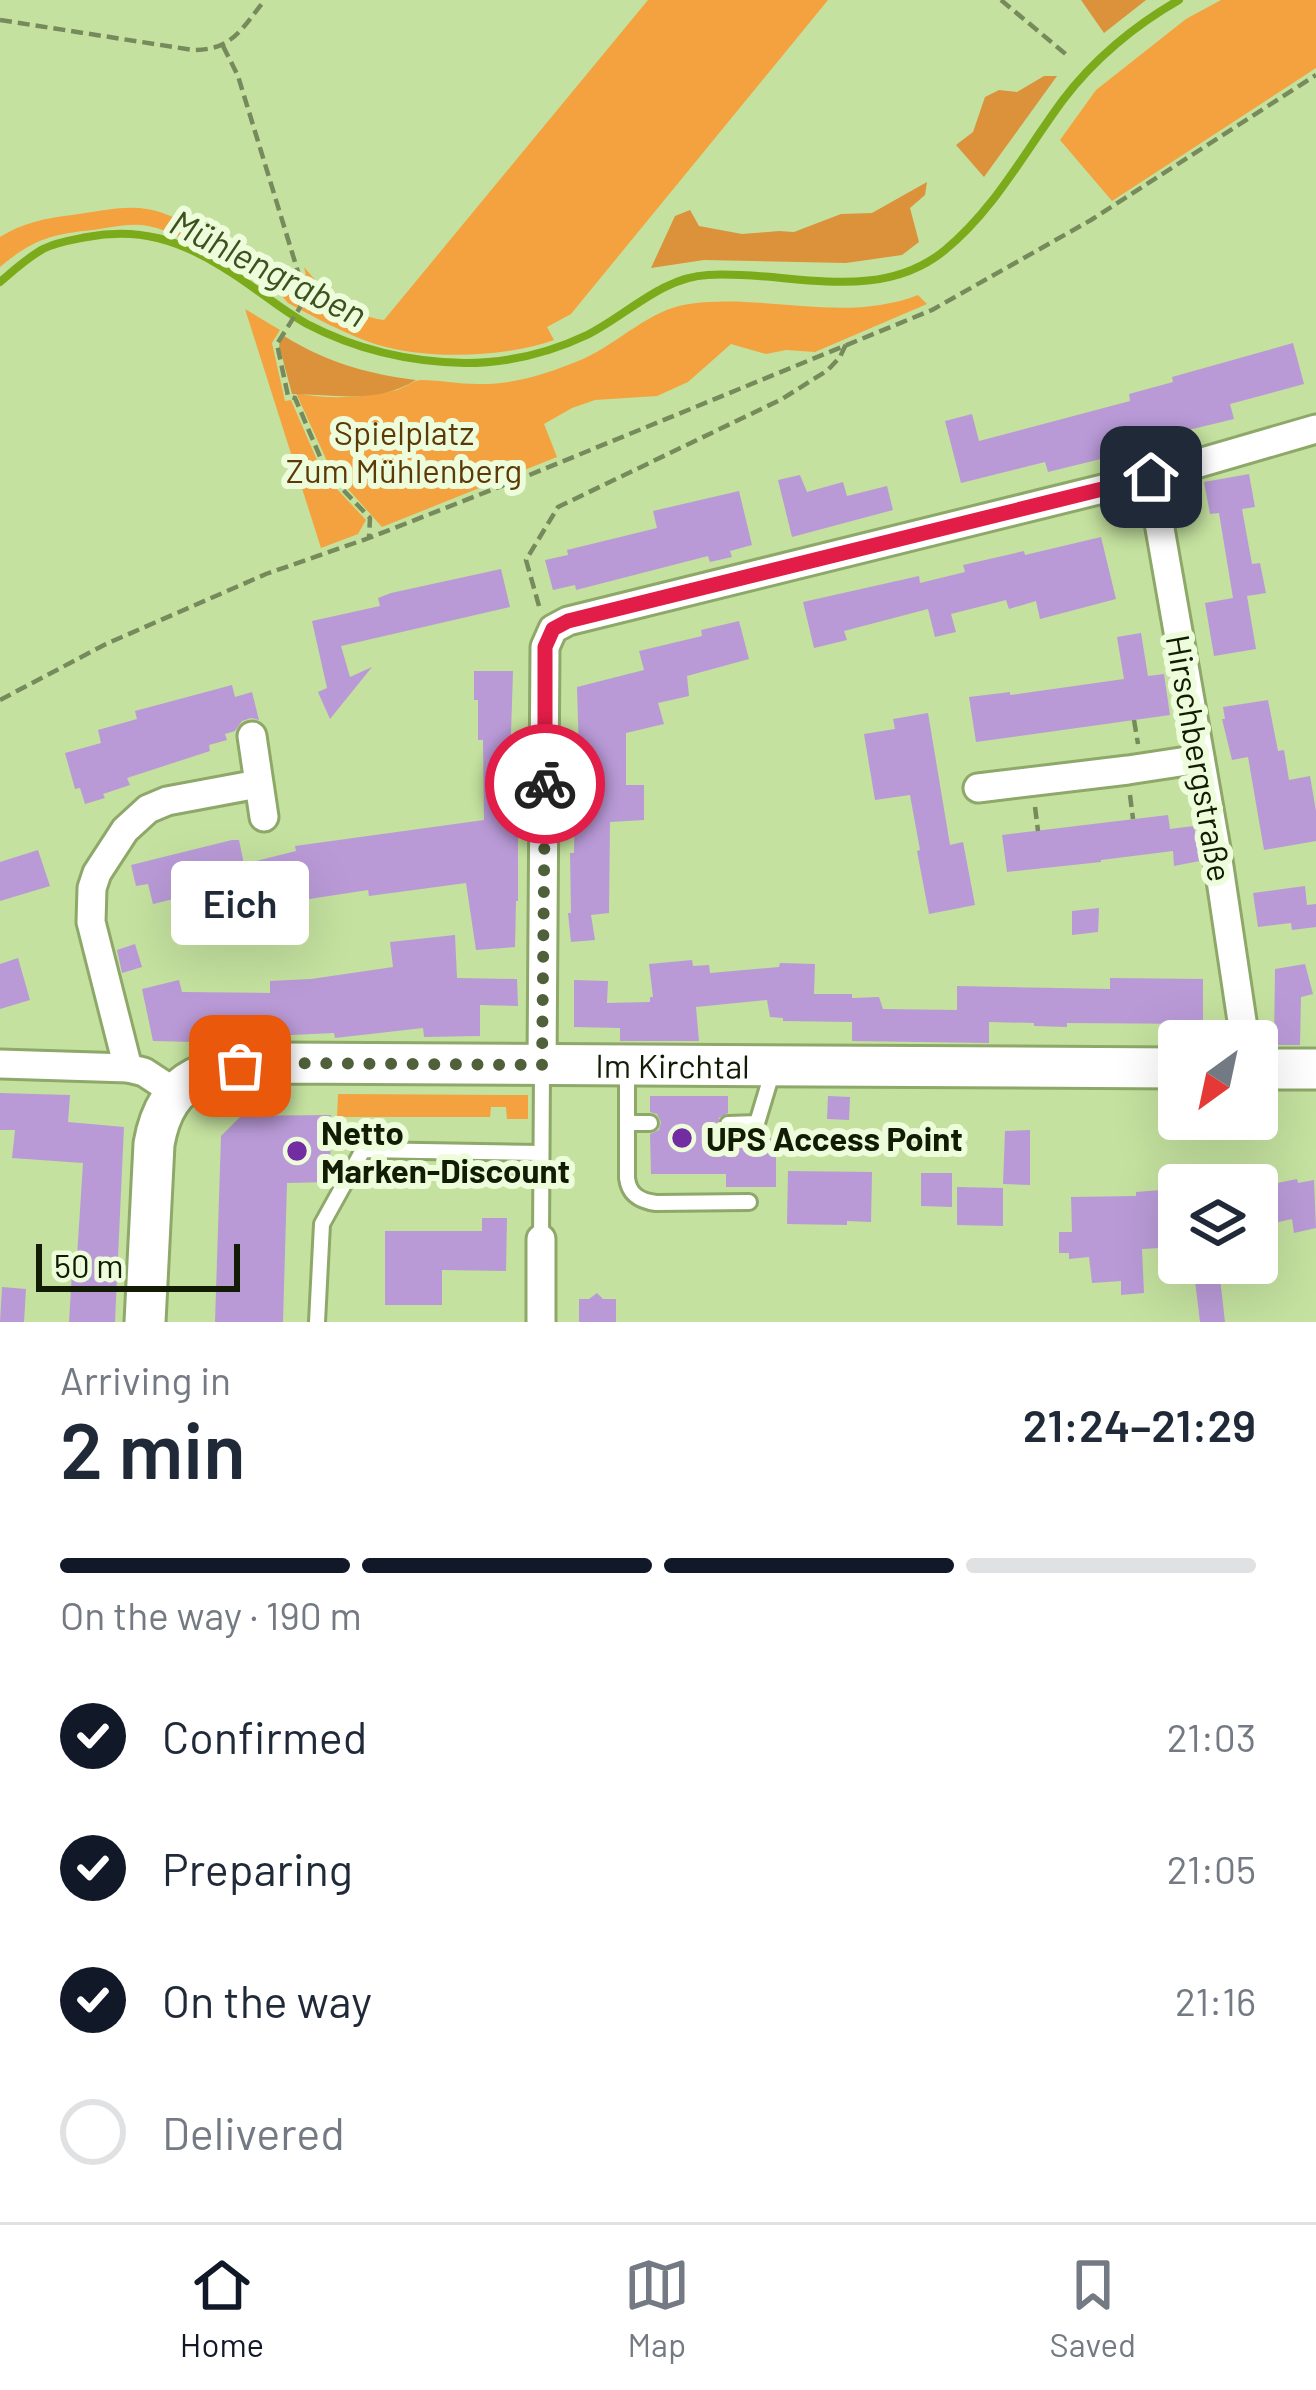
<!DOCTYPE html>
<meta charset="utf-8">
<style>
:root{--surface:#fff;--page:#f6f6f7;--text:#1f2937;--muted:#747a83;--line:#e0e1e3;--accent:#111827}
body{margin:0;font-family:Barlow,sans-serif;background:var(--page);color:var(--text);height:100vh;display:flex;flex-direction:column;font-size:45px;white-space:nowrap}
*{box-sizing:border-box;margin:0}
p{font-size:39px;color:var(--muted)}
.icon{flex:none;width:66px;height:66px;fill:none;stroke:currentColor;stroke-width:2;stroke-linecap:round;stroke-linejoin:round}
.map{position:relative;height:1322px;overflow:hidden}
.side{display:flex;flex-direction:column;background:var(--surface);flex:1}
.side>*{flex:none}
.needle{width:78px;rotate:213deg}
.tools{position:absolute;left:1158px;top:1020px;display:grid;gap:24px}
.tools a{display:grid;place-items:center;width:120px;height:120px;border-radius:12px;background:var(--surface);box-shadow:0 12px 48px #0002;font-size:60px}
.scale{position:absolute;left:36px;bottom:30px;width:204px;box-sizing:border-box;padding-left:12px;border:6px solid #121b03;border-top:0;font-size:33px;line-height:42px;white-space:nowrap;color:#121b03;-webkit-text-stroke:9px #edfcdb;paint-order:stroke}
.pin{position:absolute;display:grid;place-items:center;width:102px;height:102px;color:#fff;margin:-51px;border-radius:24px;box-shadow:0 6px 18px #0006}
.courier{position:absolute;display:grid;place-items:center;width:120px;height:120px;margin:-60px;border:9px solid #e11d48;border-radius:50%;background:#fff;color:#222;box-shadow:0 3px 15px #0007}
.bubble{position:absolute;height:84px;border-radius:12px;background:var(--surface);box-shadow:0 12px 48px #0002;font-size:39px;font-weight:600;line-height:84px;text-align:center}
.overview em{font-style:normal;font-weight:600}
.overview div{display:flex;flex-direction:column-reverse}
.overview{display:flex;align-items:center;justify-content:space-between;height:204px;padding:0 60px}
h1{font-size:78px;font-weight:600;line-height:90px}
.bar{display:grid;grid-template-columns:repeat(4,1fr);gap:18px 12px;align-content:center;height:144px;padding:0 60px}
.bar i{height:15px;border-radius:9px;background:var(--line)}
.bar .selected{background:var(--accent)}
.bar p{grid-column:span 4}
ol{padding:0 60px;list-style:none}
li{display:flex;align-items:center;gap:36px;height:132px}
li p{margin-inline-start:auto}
li .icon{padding:12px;border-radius:50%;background:var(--accent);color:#fff;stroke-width:4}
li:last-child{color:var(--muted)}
li i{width:66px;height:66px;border:6px solid var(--line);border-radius:50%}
.dock{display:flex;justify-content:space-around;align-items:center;height:168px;border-top:3px solid var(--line);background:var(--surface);font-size:33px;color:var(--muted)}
.dock a{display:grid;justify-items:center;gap:6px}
.dock .selected{color:var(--accent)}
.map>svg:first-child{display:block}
</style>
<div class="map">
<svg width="1316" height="1322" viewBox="0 0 1316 1322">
<rect width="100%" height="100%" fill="#c4e19f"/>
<g fill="#f4a23f">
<path d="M648 0H828L571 314 547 327 554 340C503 358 426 360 375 344 345 334 316 318 288 303L281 295C244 277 180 227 140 225 125 224 108 228 93 230 51 234 32 240 0 267V237C22 223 46 218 72 215 96 212 123 205 147 209 185 215 255 262 291 282L307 279 304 267C326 294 349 315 384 320Z"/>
<path d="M1221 0H1316V68L1112 201 1060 140 1096 90 1186 19Z"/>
<path d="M918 295 927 304 815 352 786 350 766 354 731 344 688 382 657 396 595 400 572 408 544 424 557 457 382 527 331 470 296 393C330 400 363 398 397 390 406 387 412 381 421 380 440 380 458 384 477 384 515 385 549 373 583 359 619 343 650 309 689 304 765 293 844 324 918 295Z"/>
<path d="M245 309 280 330 272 343 285 401 291 400 323 474 366 520 358 534 321 548Z"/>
<path d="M338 1094 528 1095V1119H507L506 1107H491L490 1117H337Z"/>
</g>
<g fill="#db923b">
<path d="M1081 0H1146L1104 33Z"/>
<path d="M1044 76H1057L984 177 956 145 973 132 985 97 999 90 1017 92Z"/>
<path d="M927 182 925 195 910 208 919 242 902 255 846 263 704 260 651 268 675 216 690 210 699 226 742 234 779 231 794 232 841 214 872 213Z"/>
<path d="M284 336C326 362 367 374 416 380 375 405 335 394 292 394L279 345Z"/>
</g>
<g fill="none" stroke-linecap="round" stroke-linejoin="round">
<path stroke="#7baa1b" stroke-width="8" d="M0 282C14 270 27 258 43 249 57 242 72 240 87 237 139 227 180 240 224 268 253 285 278 308 307 324 355 349 410 362 465 363 507 363 549 353 587 335 627 315 662 277 708 275 788 270 877 306 945 250 995 209 1025 151 1063 100 1093 60 1135 25 1179 0"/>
</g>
<g fill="#b99ad7">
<path d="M1293 343 1304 384 1230 404 1234 419 1176 433 1178 440 1048 472 1045 462 961 483 945 421 972 414 979 441 1130 401 1129 394 1173 382 1172 377Z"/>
<path d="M1249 474 1255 507 1242 509 1252 564 1260 563 1266 593 1247 596 1256 649 1214 656 1205 603 1233 598 1219 513 1210 514 1204 482Z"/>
<path d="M800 475 807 492 843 482 847 496 887 486 893 510 792 537 778 480Z"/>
<path d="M739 491 752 545 730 551 732 557 710 562 708 556 576 590 575 585 553 590 545 560 568 555 567 550 657 528 653 511Z"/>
<path d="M1101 537 1116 599 1040 619 1036 601 1009 609 1006 600 951 614 956 632 935 637 928 609 844 631 847 640 814 648 803 602 919 576 920 583 965 572 963 565 1024 551 1025 555Z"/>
<path d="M501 569 510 607 341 646 350 677 372 667 330 719 318 692 327 688 312 621 380 606 378 598 391 593Z"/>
<path d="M739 621 749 659 687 676 689 696 658 703 664 724 626 733V785H644V820L610 822 609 913 591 915 595 940 571 942 568 913H571L570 853H574L575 785H580L577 687 644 670 639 651 702 636 701 630Z"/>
<path d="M1141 633 1148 676 1164 674 1170 715 976 742 969 697 1010 692V695L1124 679 1117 637Z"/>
<path d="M474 671H513L508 827H518V901H516L515 947 476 950 466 883 369 896 368 890 303 900V897L255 908 249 881 153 904 148 884 136 886 131 865 232 840H239L244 864 296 851 295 846 484 820 483 740H478V700H474Z"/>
<path d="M232 685 235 697 252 692 259 720 251 718 242 721 235 731 225 734 227 740 209 745 210 751 127 778 130 785 103 794 105 798 85 804 80 788 75 789 65 753 101 743 98 730 137 719 135 711Z"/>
<path d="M1268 700 1278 751 1284 750 1289 780 1310 776 1316 811V841L1264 850 1248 757 1232 760 1222 719H1225L1223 707Z"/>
<path d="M928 713 950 845 963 842 975 905 929 914 917 851 920 850 910 795 875 800 864 734 895 729 893 719Z"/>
<path d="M1168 815 1170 829 1194 826 1200 861 1174 866 1173 851 1101 860V862L1007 872 1002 835Z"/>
<path d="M38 850 50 886 0 901V862Z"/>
<path d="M1305 886 1307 905 1316 904V927L1292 930 1291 923 1258 927 1253 893Z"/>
<path d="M1099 908 1098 932 1072 935V911Z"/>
<path d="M455 935 457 978 517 979 518 1006 480 1005V1036L424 1037 423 1028 335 1038 334 1033 248 1037V1041L236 1043 153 1041 142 989 179 980 182 992 270 993V981L311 979 393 967 390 942Z"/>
<path d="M135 944 142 967 122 973 117 950Z"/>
<path d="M18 958 30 1000 0 1009V964Z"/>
<path d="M692 960 693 966 709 965 710 973 779 967 780 963 815 964 814 994H852V998L879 997 883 1009 957 1010V986L1110 989V978L1203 979V1024L1067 1023V1027L1034 1026V1023L989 1022V1043L852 1041V1022L783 1021V1018L770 1017 767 1000 696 1007 699 1041H620V1028L574 1027V980L608 981 607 1003 650 1002V997H653L649 964Z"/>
<path d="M1305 964 1313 994 1301 997 1300 1045H1274L1275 969Z"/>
<path d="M0 1093 70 1095 68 1122 124 1127 115 1322H69L72 1272H76L83 1163 12 1158 15 1130H0Z"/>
<path d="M650 1096H728V1113L719 1118 718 1129 728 1138H776V1187H726V1174H651L650 1134 659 1130 661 1122 657 1114 650 1112Z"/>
<path d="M828 1096 850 1097 849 1120 827 1119Z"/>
<path d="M331 1115 330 1182 287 1183 283 1322H215L221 1136 241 1116Z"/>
<path d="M1030 1130V1185L1003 1184 1005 1131Z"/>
<path d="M788 1171 872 1172 871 1222 847 1221V1225L787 1224Z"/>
<path d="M921 1173H952V1207L921 1206Z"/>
<path d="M1297 1179 1298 1183 1314 1180 1316 1228 1294 1233 1292 1219 1265 1225 1257 1187Z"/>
<path d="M957 1187 1003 1188V1226L957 1225Z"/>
<path d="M1173 1189V1192L1179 1191V1247L1142 1249 1144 1293 1121 1295V1281L1092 1283 1089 1257 1069 1259V1253H1059V1232H1072L1071 1197 1136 1196V1192Z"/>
<path d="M482 1218H507L506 1271 442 1270V1305H385V1231H482Z"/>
<path d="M1220 1278 1225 1322H1200L1195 1281Z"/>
<path d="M2 1287 26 1289 24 1322H0Z"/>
<path d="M597 1293 603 1299H616V1322H579V1299H589Z"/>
</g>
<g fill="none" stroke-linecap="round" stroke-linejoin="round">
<defs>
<g id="lane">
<path d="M627 1071V1178C629 1195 640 1201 656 1203L749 1202"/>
<path d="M627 1123H650"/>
<path d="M728 1124 757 1123 773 1070"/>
<path d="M541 1239 542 1070"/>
<path d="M317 1322 322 1224 363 1150 541 1153"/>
</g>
<g id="street">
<path d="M1151 477 1218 860 1245 1041"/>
<path d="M252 736 264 817"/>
<path d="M978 788 1128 770 1200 759"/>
<path d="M0 1064 128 1068 144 1072 176 1093"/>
<path d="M542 1065 545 647 553 629 568 621 1151 477 1316 429"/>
<path d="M128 1068 91 922 92 888 97 873 125 830 148 809 167 801 258 784"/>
<path d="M541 1239V1322"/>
</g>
<g id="secondary">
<path d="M1257 1069H1316"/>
<path id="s1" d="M145 1322 154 1144C167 1070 214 1068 277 1063L1179 1068"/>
</g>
</defs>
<use href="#lane" stroke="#8da868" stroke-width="20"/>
<use href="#street" stroke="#8da868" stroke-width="33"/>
<use href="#secondary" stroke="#8da868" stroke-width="45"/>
<g stroke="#768a5b" stroke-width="4.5" stroke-dasharray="12 6" stroke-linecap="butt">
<path d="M1001 0 1068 56"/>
<path d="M0 20 193 50C233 50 241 29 265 0"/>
<path d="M223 46 238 76 306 298 277 344 288 396 295 398 327 473 370 518 369 538"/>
<path d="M539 606 526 560 558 507 782 399 828 370 840 357 846 344"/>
<path d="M0 700 106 644 266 574 369 538 527 476 932 310 1091 220 1316 75"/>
<path d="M1134 720 1138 744"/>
<path d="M1130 795 1133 819"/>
<path d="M1035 807 1038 831"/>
</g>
<use href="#lane" stroke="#fff" stroke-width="14"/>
<use href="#street" stroke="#fff" stroke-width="27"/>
<use href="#secondary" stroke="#fff" stroke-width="39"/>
</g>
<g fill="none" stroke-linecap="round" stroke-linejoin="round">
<path stroke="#50603a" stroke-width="12" stroke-dasharray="0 21.6" d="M240 1066 277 1063 542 1065 545 784"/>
<path stroke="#e11d48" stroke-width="15" d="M545 784V647L553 629 568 621 1151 477"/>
</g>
<g fill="#712da1" stroke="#edfcdb" stroke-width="4.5">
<circle cx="682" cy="1138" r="12"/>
<circle cx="297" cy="1151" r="12"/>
</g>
<g text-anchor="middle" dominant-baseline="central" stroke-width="12" stroke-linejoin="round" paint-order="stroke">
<g font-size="33" fill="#5e3908" stroke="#edfcdb">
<text x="404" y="432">Spielplatz<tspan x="404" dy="38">Zum Mühlenberg</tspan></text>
</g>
<g font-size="33" fill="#121b03" stroke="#edfcdb">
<text transform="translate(1200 758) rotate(80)">Hirschbergstraße</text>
<text stroke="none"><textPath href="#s1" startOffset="738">Im Kirchtal</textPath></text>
</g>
<g font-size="33" font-weight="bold" fill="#121b03" stroke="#edfcdb" text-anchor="start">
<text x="321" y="1132">Netto<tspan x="321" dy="38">Marken-Discount</tspan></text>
<text x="706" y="1138">UPS Access Point</text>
</g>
<g font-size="36" font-style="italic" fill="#3d511e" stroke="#edfcdb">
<text transform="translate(269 267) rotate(27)">Mühlengraben</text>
</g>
</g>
</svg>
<div class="tools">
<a><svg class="needle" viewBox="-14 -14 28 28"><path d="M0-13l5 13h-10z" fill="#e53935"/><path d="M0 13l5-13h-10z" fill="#747a83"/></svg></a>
<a><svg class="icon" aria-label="layers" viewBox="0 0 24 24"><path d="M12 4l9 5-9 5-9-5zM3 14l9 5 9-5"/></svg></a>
</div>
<div class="scale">50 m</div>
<div class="pin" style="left:240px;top:1066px;background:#ea580c"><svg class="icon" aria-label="bag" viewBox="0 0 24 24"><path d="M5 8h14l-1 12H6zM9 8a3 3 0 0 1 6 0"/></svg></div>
<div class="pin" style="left:1151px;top:477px;background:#1f2937"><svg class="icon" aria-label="home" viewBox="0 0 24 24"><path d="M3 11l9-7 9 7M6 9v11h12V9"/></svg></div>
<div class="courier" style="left:545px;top:784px"><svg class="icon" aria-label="bike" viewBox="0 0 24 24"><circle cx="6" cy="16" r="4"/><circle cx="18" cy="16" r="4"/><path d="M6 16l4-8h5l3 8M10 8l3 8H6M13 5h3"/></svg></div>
<div class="bubble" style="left:171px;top:861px;width:138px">Eich</div>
</div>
<section class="side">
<div class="overview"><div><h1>2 min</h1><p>Arriving in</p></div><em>21:24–21:29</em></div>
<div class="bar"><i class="selected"></i><i class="selected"></i><i class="selected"></i><i></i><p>On the way · 190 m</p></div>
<ol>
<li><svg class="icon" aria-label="check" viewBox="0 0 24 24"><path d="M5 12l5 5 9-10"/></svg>Confirmed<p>21:03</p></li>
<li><svg class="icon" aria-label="check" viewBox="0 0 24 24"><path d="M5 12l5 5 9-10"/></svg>Preparing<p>21:05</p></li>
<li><svg class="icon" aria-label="check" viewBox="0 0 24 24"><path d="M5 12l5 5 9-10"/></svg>On the way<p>21:16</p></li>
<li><i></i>Delivered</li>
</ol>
</section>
<nav class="dock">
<a class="selected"><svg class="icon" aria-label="home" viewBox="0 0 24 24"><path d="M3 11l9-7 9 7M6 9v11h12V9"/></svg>Home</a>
<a><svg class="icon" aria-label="map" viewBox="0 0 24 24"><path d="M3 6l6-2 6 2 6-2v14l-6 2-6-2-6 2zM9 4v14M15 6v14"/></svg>Map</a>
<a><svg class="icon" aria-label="saved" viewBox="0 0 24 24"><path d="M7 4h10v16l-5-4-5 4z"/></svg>Saved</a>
</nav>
